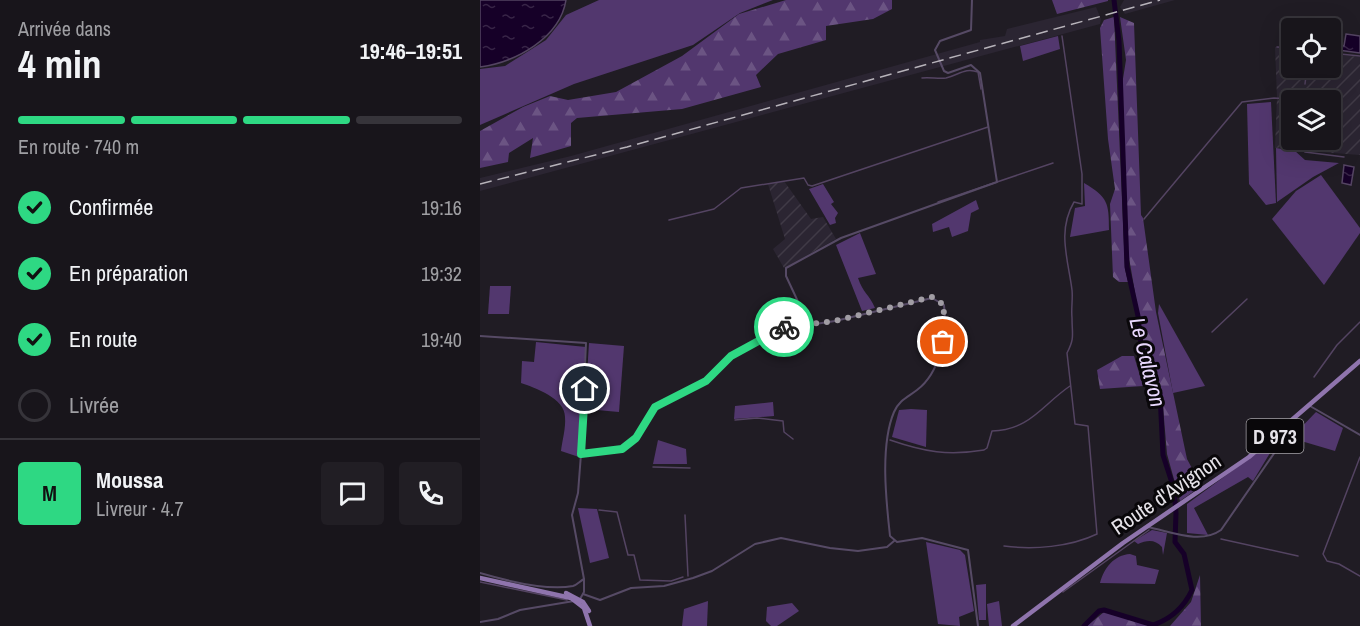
<!DOCTYPE html>
<html lang="fr">
<meta charset="utf-8">
<style>
:root{--surface:#18151b;--page:#211e24;--text:#f1f3f6;--muted:#9f9fa3;--line:#36343a;--accent:#2ed883}
body{margin:0;font-family:"Archivo Narrow",sans-serif;background:var(--page);color:var(--text);height:100vh;display:flex;flex-direction:column;font-size:22px;white-space:nowrap}
*{box-sizing:border-box;margin:0}
p{font-size:20px;color:var(--muted)}
.icon{flex:none;width:33px;height:33px;fill:none;stroke:currentColor;stroke-width:2;stroke-linecap:round;stroke-linejoin:round}
.map{position:relative;flex:1;overflow:hidden}
.panel{display:flex;flex-direction:column;background:var(--surface);width:480px}
.panel>*{flex:none}
.tools{position:absolute;left:801px;top:18px;display:grid;gap:12px}
.tools a{display:grid;place-items:center;width:60px;height:60px;border-radius:6px;background:var(--surface);box-shadow:0 6px 24px #0002,0 0 0 2px var(--line);font-size:30px}
.pin{position:absolute;display:grid;place-items:center;width:51px;height:51px;color:#fff;margin:-26px;border:3px solid #fff;border-radius:50%;box-shadow:0 2px 6px #0007}
.courier{position:absolute;display:grid;place-items:center;width:60px;height:60px;margin:-30px;border:4px solid #2ed883;border-radius:50%;background:#fff;color:#222;box-shadow:0 2px 8px #0007}
.headline em{font-style:normal;font-weight:700}
.headline div{display:flex;flex-direction:column-reverse}
.headline{display:flex;align-items:center;justify-content:space-between;height:102px;padding:0 18px}
h1{font-size:39px;font-weight:700;line-height:45px}
.bar{display:grid;grid-template-columns:repeat(4,1fr);gap:9px 6px;align-content:center;height:72px;padding:0 18px}
.bar i{height:8px;border-radius:4px;background:var(--line)}
.bar .current{background:var(--accent)}
.bar p{grid-column:span 4}
.line{display:flex;align-items:center;gap:15px;padding:0 18px;border-top:2px solid var(--line)}
.line div{flex:1}
.round{display:grid;place-items:center;flex:none;width:63px;height:63px;border-radius:6px;background:var(--page)}
ol{padding:0 18px;list-style:none}
li{display:flex;align-items:center;gap:18px;height:66px}
li p{margin-inline-start:auto}
li .icon{padding:6px;border-radius:50%;background:var(--accent);color:#111;stroke-width:4}
li:last-child{color:var(--muted)}
li i{width:33px;height:33px;border:3px solid var(--line);border-radius:50%}
main{display:flex;flex:1;min-height:0}
.map>svg:first-child{display:block}
</style>
<main>
<section class="panel">
<div class="headline"><div><h1>4 min</h1><p>Arrivée dans</p></div><em>19:46–19:51</em></div>
<div class="bar"><i class="current"></i><i class="current"></i><i class="current"></i><i></i><p>En route · 740 m</p></div>
<ol>
<li><svg class="icon" aria-label="check" viewBox="0 0 24 24"><path d="M5 12l5 5 9-10"/></svg>Confirmée<p>19:16</p></li>
<li><svg class="icon" aria-label="check" viewBox="0 0 24 24"><path d="M5 12l5 5 9-10"/></svg>En préparation<p>19:32</p></li>
<li><svg class="icon" aria-label="check" viewBox="0 0 24 24"><path d="M5 12l5 5 9-10"/></svg>En route<p>19:40</p></li>
<li><i></i>Livrée</li>
</ol>
<div class="line" style="height:108px"><b class="round" style="background:var(--accent);color:#111">M</b><div><b>Moussa</b><p>Livreur · 4.7</p></div><a class="round"><svg class="icon" aria-label="chat" viewBox="0 0 24 24"><path d="M4 5h16v11H9l-5 4z"/></svg></a><a class="round"><svg class="icon" aria-label="phone" viewBox="0 0 24 24"><path d="M5 4h4l2 5-3 2q2 4 5 5l2-3 5 2v4C11 20 4 13 5 4z"/></svg></a></div>
</section>
<div class="map">
<svg width="880" height="626" viewBox="0 0 880 626">
<defs>
<pattern id="industrial-furrows" width="10" height="10" patternUnits="userSpaceOnUse" patternTransform="scale(1.5)"><rect width="10" height="10" fill="#2b2532"/><path d="M-1 1l2-2M0 10L10 0M9 11l2-2" fill="none" stroke="#403a46"/></pattern>
<pattern id="forest-firs" width="22" height="20" patternUnits="userSpaceOnUse" patternTransform="scale(1.5)"><rect width="22" height="20" fill="#52376e"/><path d="M5 1l3.5 6h-7zM16 11l3.5 6h-7z" fill="#6b5483"/></pattern>
<pattern id="water-ripples" width="26" height="14" patternUnits="userSpaceOnUse" patternTransform="scale(1.5)"><rect width="26" height="14" fill="#160028"/><path d="M2 4q2-2 4 0t4 0M15 11q2-2 4 0t4 0" fill="none" stroke="#382547"/></pattern>
</defs>
<rect width="100%" height="100%" fill="#201c24"/>
<g fill="#2b2532">
<path d="M644 0H695L645 14 640 7Z"/>
<path d="M616 7 621 19 620 24 0 191V178L91 156 500 42V40L525 36 527 29Z"/>
</g>
<g fill="url(#industrial-furrows)" fill-rule="evenodd">
<path d="M795 47 811 49 812 68H850L851 54 880 57V155L828 151 825 146 795 148 797 97ZM812 100H850V140H812Z"/>
<path d="M304 181 331 219 343 217 356 239 304 268 293 249 305 239 288 184Z"/>
</g>
<g fill="#52376e">
<path d="M119 0H293L260 13 213 45 94 84 0 125V69L25 66 66 40 86 15Z"/>
<path d="M578 36 580 49 543 61 540 46Z"/>
<path d="M791 102 796 203 786 205 769 184 767 104Z"/>
<path d="M796 148 815 151 825 160 859 163 833 177 797 202Z"/>
<path d="M841 175 880 228V233L844 285 792 219 816 191Z"/>
<path d="M604 183C628 197 629 203 629 230L590 237 595 208 605 206Z"/>
<path d="M343 184 354 202 351 204 358 213 355 218 356 223 350 225 329 189Z"/>
<path d="M496 200 499 209 491 213 488 231 472 237 469 227 453 232 452 224Z"/>
<path d="M380 233 396 274 378 278C383 293 389 294 395 308L382 311 356 245Z"/>
<path d="M10 286H31L29 314H8Z"/>
<path d="M679 304 725 386 693 393 678 313Z"/>
<path d="M56 342 106 347 104 373 90 374 87 399 102 404 99 457 81 451C82 441 86 428 85 417 85 398 55 388 41 383L42 361 54 362Z"/>
<path d="M109 343 144 346 139 412 105 409Z"/>
<path d="M293 402 294 416 254 419 255 406Z"/>
<path d="M431 409 447 410 446 447 412 437 419 410Z"/>
<path d="M836 412 863 428 855 451 811 438Z"/>
<path d="M801 435 773 481 768 477 714 508 728 535 707 533V504Z"/>
<path d="M178 440 206 449 207 464H173Z"/>
<path d="M98 508 117 509 129 558 110 563Z"/>
<path d="M672 530 687 533 683 555 682 547C675 539 667 540 658 544L654 541Z"/>
<path d="M446 542 480 550 485 555 494 611 479 617 480 626 458 624Z"/>
<path d="M650 554 656 556 657 565 679 570 675 584 620 583C624 568 634 555 650 554Z"/>
<path d="M506 584V620H499L496 585Z"/>
<path d="M228 601 227 626H202L204 609Z"/>
<path d="M519 601 522 626H509L507 604Z"/>
<path d="M312 603 319 611 297 626H291L286 621 287 607Z"/>
</g>
<g fill="url(#forest-firs)">
<path d="M306 0H412V9L393 19 346 26V40L298 54 276 75 281 87 202 109 97 118 91 123V146L50 158 53 138 29 153 28 162 0 168V131L43 107 70 96 88 100 136 92 202 56 259 14Z"/>
<path d="M572 0H628V1L577 14Z"/>
<path d="M634 17 645 269 648 282H639L633 277 630 204 635 189 628 139 620 28 624 20Z"/>
<path d="M640 17 654 23 661 215 663 218 676 312 707 459 715 474 717 489 700 501 687 454 682 395 665 350 648 252 642 85 646 60Z"/>
<path d="M642 356H654L663 386 620 389 617 370Z"/>
<path d="M720 575 721 626H690L711 602Z"/>
<path d="M624 612 671 626H607Z"/>
</g>
<g fill="url(#water-ripples)" stroke="#544462" stroke-width="1.5">
<path d="M0 0H86C80 38 36 62 0 67Z"/>
<path d="M866 34 880 36V53L851 49V44L864 46Z"/>
<path d="M864 165 874 167 871 185 862 183Z"/>
</g>
<g fill="none" stroke-linecap="round" stroke-linejoin="round">
<g stroke="#544462" stroke-width="1.5">
<path d="M797 47 812 48"/>
<path d="M850 53 880 56"/>
<path d="M442 78C450 77 458 79 466 78 479 75 485 67 498 72L501 89"/>
<path d="M825 84 827 68"/>
<path d="M822 140V148L825 152 864 157"/>
<path d="M458 202 573 163"/>
<path d="M664 219 762 102 794 98 827 100"/>
<path d="M189 220 234 209 261 188 324 178 328 185 332 186 508 127"/>
<path d="M732 332 767 299"/>
<path d="M834 377 857 345 880 322"/>
<path d="M255 420 277 418 303 421 304 432 313 439"/>
<path d="M410 440C445 452 468 456 504 450L507 448 512 431C550 430 562 405 590 386"/>
<path d="M880 457 843 554 847 561 859 564 880 576"/>
<path d="M173 467 210 468"/>
<path d="M119 510 137 512 148 555H154L160 580 191 581 203 577"/>
<path d="M205 515 208 576"/>
<path d="M741 539 818 556"/>
<path d="M524 546C553 550 590 547 617 534L608 426 595 424 587 353C595 338 592 335 592 318 591 308 593 299 592 290 588 259 577 231 594 202L602 204V174L582 36"/>
<path d="M0 582 87 600"/>
<path d="M583 592 669 530"/>
</g>
<path stroke="#160028" stroke-width="5" d="M604 626 619 611 624 610 673 625C691 619 704 607 712 590L704 554 695 542 696 513 694 489 683 455 680 394 661 346 658 316 647 267 639 41 634 0"/>
<g stroke="#564a65" stroke-width="2">
<path d="M328 323 306 276V268L361 238 517 182 500 73 491 65 468 73 464 71 455 50 460 41 491 30 492 0"/>
<path d="M0 336 106 343 101 454"/>
<path d="M830 406 880 435"/>
<path d="M667 527C690 531 720 545 741 530L806 436 805 428"/>
<path d="M0 573C24 580 68 591 93 586 97 585 100 581 104 579"/>
<path d="M103 594 120 600 151 588 184 586 213 578 232 571 275 544 301 538 350 548 378 551 407 547 414 541"/>
<path d="M100 599 104 592V579L92 515 98 493 101 454 143 449 156 438 175 407 226 381 251 356 296 330 355 321 452 298 464 305C467 333 461 372 437 390 428 397 419 400 414 412 400 445 406 500 410 536L417 542 442 538 488 550 498 626"/>
<path d="M0 622 18 619 40 610 94 601"/>
</g>
<g stroke="#8f74ad" stroke-width="4.5">
<path d="M0 578 91 598 104 608 110 626"/>
<path d="M86 593 103 602 109 611"/>
<path d="M533 626 643 543 769 457 880 361"/>
</g>
<path stroke="#b7b3ba" stroke-width="1.5" stroke-dasharray="12 6" stroke-linecap="butt" d="M0 184 147 147 680 0"/>
</g>
<g fill="none" stroke-linecap="round" stroke-linejoin="round">
<path stroke="#a19da4" stroke-width="6" stroke-dasharray="0 10.8" d="M304 327 355 321 452 297 464 305 463 342"/>
<path stroke="#2ed883" stroke-width="8" d="M105 389 101 454 142 449 156 438 175 407 226 381 251 356 304 327"/>
</g>
<g text-anchor="middle" dominant-baseline="central" stroke-width="6" stroke-linejoin="round" paint-order="stroke">
<rect fill="#09070a" stroke="#a4a1a6" stroke-width="1.5" x="766.5" y="419" width="57" height="34" rx="4.5"/>
<g font-size="20" font-weight="bold" fill="#e6e3e9">
<text x="795" y="436">D 973</text>
</g>
<g font-size="21" fill="#e6e3e9" stroke="#09070a">
<text transform="translate(686 494) rotate(-34)">Route d'Avignon</text>
</g>
<g font-size="22" font-style="italic" fill="#e8d7fd" stroke="#09070a">
<text transform="translate(668 362) rotate(76)">Le Calavon</text>
</g>
</g>
</svg>
<div class="tools">
<a><svg class="icon" aria-label="locate" viewBox="0 0 24 24"><circle cx="12" cy="12" r="6"/><path d="M12 2v4M12 18v4M2 12h4M18 12h4"/></svg></a>
<a><svg class="icon" aria-label="layers" viewBox="0 0 24 24"><path d="M12 4l9 5-9 5-9-5zM3 14l9 5 9-5"/></svg></a>
</div>
<div class="pin" style="left:463px;top:342px;background:#ea580c"><svg class="icon" aria-label="bag" viewBox="0 0 24 24"><path d="M5 8h14l-1 12H6zM9 8a3 3 0 0 1 6 0"/></svg></div>
<div class="pin" style="left:105px;top:389px;background:#1f2937"><svg class="icon" aria-label="home" viewBox="0 0 24 24"><path d="M3 11l9-7 9 7M6 9v11h12V9"/></svg></div>
<div class="courier" style="left:304px;top:327px"><svg class="icon" aria-label="bike" viewBox="0 0 24 24"><circle cx="6" cy="16" r="4"/><circle cx="18" cy="16" r="4"/><path d="M6 16l4-8h5l3 8M10 8l3 8H6M13 5h3"/></svg></div>
</div>
</main>
